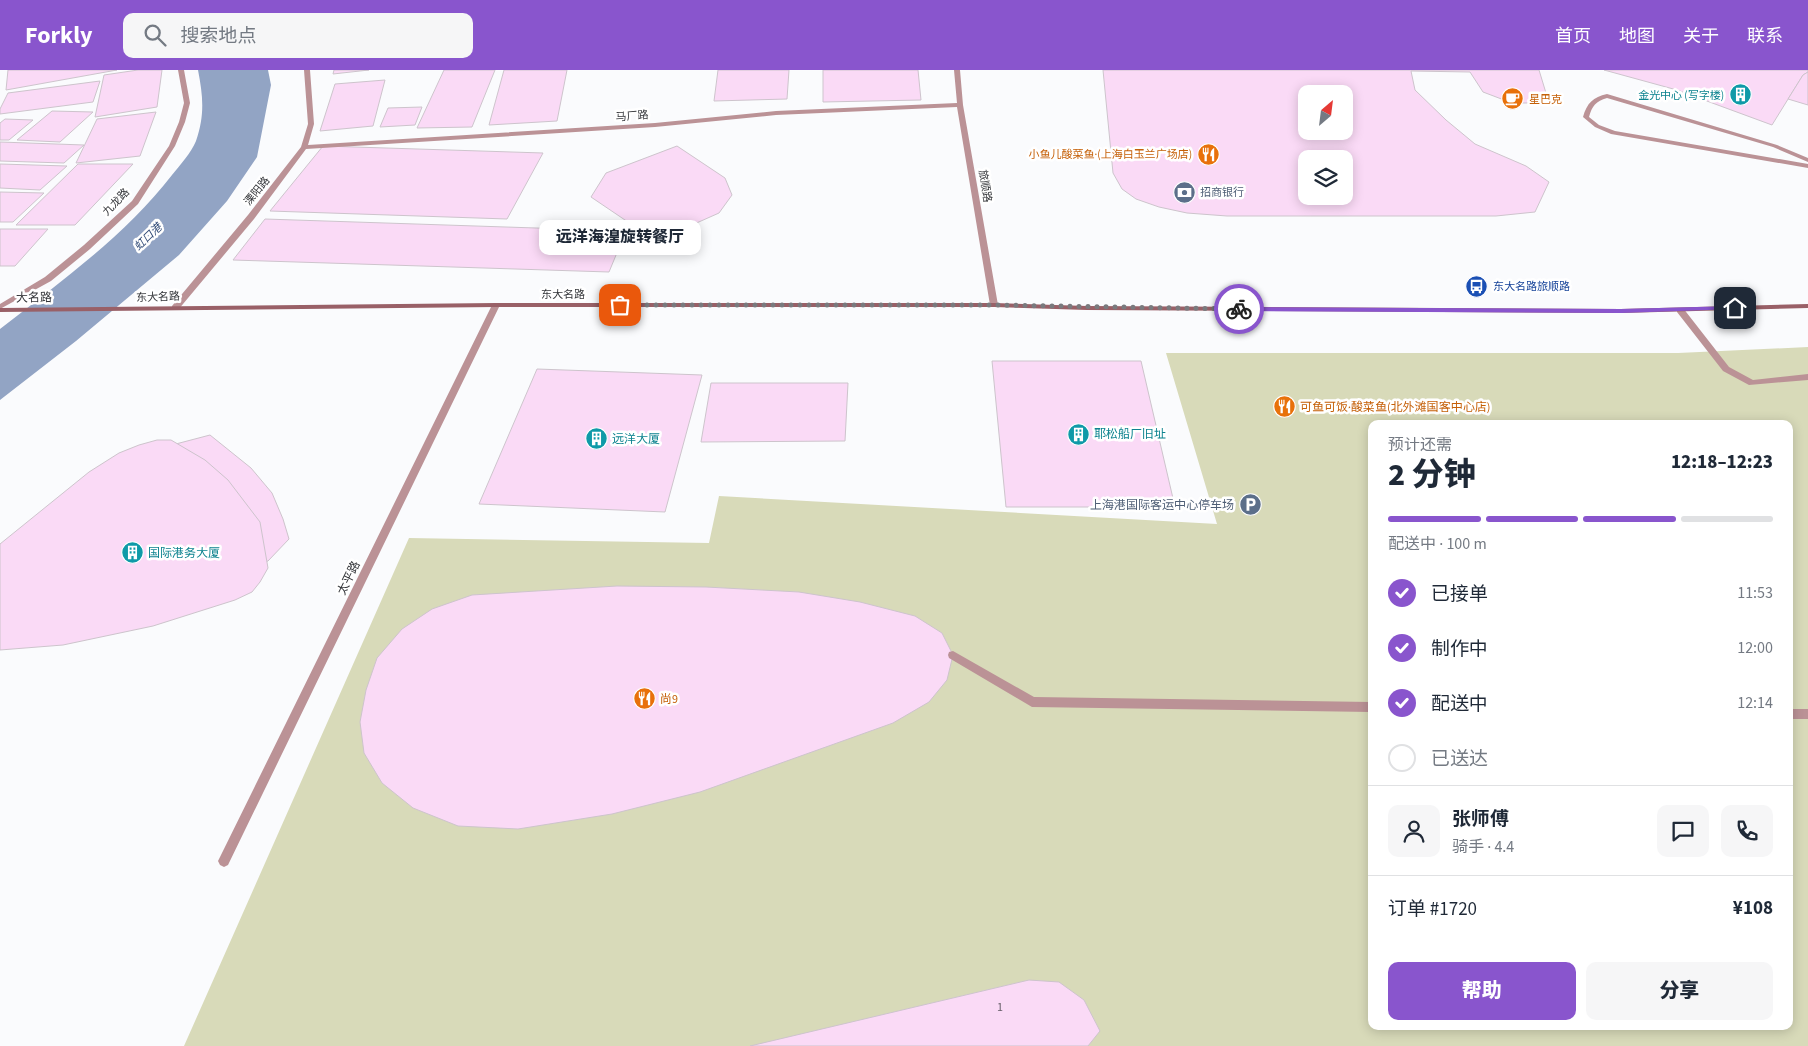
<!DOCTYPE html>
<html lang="zh">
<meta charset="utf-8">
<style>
:root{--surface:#fff;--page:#f6f6f7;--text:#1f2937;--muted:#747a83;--line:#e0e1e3;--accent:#8955cd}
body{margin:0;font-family:"Source Sans 3","Noto Sans SC",sans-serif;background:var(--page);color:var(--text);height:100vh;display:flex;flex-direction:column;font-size:19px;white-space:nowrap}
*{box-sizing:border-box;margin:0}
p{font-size:16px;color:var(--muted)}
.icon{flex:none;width:28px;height:28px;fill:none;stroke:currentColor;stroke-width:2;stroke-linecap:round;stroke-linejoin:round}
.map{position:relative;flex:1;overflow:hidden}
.side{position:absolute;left:1368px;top:350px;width:425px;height:610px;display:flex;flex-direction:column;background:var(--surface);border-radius:10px;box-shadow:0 2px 12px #0003}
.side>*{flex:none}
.needle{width:32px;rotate:28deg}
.fabs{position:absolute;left:1298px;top:15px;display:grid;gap:10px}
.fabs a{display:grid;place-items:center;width:55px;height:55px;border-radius:10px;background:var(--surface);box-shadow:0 2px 12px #0003;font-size:25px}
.pin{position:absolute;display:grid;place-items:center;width:42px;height:42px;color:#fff;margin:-21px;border-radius:10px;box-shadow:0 2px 8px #0006}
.courier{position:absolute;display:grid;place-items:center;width:50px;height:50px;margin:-25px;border:4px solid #8955cd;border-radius:50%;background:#fff;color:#222;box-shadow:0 1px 6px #0007}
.bubble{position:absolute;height:35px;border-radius:10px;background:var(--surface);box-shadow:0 2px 12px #0003;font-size:16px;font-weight:800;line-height:35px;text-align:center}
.head em{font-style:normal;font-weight:800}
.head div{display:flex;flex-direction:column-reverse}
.head{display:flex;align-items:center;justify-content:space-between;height:85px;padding:0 20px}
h1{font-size:32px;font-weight:800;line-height:38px}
.bar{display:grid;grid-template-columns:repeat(4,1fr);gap:8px 5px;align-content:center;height:60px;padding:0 20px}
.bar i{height:6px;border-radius:4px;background:var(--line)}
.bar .on{background:var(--accent)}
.bar p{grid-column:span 4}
.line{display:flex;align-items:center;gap:12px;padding:0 20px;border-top:1px solid var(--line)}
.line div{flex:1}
.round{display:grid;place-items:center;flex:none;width:52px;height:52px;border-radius:10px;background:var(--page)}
ol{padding:0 20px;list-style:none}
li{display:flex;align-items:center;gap:15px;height:55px}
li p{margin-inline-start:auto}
li .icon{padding:5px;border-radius:50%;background:var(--accent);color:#fff;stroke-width:4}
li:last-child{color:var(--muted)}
li i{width:28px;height:28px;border:2px solid var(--line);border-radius:50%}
.cta{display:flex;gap:10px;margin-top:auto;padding:10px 20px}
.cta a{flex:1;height:58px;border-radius:10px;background:var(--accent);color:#fff;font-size:20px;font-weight:800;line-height:58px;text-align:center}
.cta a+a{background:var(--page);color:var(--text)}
header{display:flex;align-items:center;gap:30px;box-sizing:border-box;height:70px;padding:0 25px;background:var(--accent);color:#fff}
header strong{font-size:24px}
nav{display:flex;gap:28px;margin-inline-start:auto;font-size:18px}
.search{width:350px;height:45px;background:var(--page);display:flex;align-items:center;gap:12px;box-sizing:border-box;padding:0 18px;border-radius:10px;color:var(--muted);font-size:19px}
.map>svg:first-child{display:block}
</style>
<header>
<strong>Forkly</strong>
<div class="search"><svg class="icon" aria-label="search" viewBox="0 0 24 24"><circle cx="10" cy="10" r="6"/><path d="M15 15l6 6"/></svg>搜索地点</div>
<nav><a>首页</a><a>地图</a><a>关于</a><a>联系</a></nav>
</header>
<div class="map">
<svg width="1808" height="976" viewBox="0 0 1808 976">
<rect width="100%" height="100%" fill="#fafbfd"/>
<path fill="#d8dab9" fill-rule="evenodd" d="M1808 277V976H184L409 468 709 473 719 426 1217 454 1166 283H1678ZM1371 354H1789V956H1371Z"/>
<path fill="#92a4c4" d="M198 0H268L271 15 257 87 227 131 179 185 76 271 0 330V259C60 212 125 166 172 105 180 95 191 83 196 71 205 45 203 26 198 0Z"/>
<g fill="#fadaf6" stroke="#cdc4cc" fill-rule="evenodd">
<path d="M8 0H117L6 20Z"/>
<path d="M138 0H162L157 37 95 47 104 5Z"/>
<path d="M334 0H369L333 4Z"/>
<path d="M444 0H495L472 57 417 58Z"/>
<path d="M504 0H567L557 51 489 55Z"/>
<path d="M718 0H789L787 29 714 31Z"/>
<path d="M823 0H918L921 30 823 32Z"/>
<path d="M1103 0H1539L1546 23 1539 33H1512L1483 22 1470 2 1411 1 1415 20 1446 50 1475 74 1526 96 1549 112 1535 142 1496 146H1227L1187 143 1159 137 1136 129 1122 119 1113 103ZM1306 24H1344V61H1306ZM1306 89H1344V126H1306Z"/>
<path d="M1604 0H1808V2L1803 5 1772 55 1677 20Z"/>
<path d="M1808 2V35L1788 29 1803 5Z"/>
<path d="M385 10 373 56 320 61 335 14Z"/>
<path d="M100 11 93 32 0 44V39L8 23Z"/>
<path d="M422 37 415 55 380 57 388 38Z"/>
<path d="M52 41 93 42 60 72 17 70Z"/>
<path d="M156 42 140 86 76 93 97 49Z"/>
<path d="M5 49 33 50 9 70H0V53Z"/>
<path d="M0 72 84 75 64 93 0 91Z"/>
<path d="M323 76 543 83 507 149 270 141Z"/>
<path d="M677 76 725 108 732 125 719 143 656 171 591 127 606 103Z"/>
<path d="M0 94 67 96 40 120 0 118Z"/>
<path d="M78 94H133L75 155H16Z"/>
<path d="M0 122 44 123 13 152H0Z"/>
<path d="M265 149 626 161 609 202 233 190Z"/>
<path d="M0 159H48L15 196H0Z"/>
<path d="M992 291H1141L1175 437H1006Z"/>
<path d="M537 299 702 305 665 442 479 434Z"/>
<path d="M711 313H848L845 371 701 372Z"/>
<path d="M210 365 251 398 272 423 283 449 289 469 268 491 251 496 235 454 207 418 183 396 160 381 172 375Z"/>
<path d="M157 370H171L205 390 228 410 260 452 268 498 260 512 252 522 235 530 153 556 63 575 0 580V474L89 402 119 383 139 375Z"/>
<path d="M617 516 706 517 799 522 860 532 915 546 942 563 953 585 947 610 929 632 893 653 700 722 612 744 518 759 458 756 413 738 382 713 364 683 360 652 366 620 377 588 402 559 432 539 472 525Z"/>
<path d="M1029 910 1059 912 1084 930 1100 961 1088 976H750Z"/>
</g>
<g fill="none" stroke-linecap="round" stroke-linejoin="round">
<g fill="#bb9296" fill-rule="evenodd">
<path d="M178 0H184L190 33 185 52 175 76 138 134 90 179 51 211 0 239V234L45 207 84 175 132 131 169 76 179 52 184 33Z"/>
<path d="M304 0H310L314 54 308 75 655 53 776 41 957 33 954 0H960L963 35 998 235 994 237 990 235 957 37 776 45 655 57 306 79 254 149 178 240H172V236L248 145 301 77 308 54Z"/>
<path d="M1607 24 1777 75 1808 88V92L1773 77 1607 28C1596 31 1592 36 1589 47L1599 55 1615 61 1808 94V98L1611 64 1595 57 1583 47C1587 33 1593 27 1607 24Z"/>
<path d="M493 233H496L500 235 228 795 224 797 220 795 218 791 220 787Z"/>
<path d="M1677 238H1683L1729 297 1753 310 1808 304V310L1749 315 1723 301 1677 242Z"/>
<path d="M953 581 1034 627 1371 632V642L1032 637 949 588 948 585 949 582Z"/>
<rect x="1789" y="639" width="19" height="10"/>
</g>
<path fill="#996067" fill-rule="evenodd" d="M496 233H994L1087 236 1621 239 1808 234V238L1621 243 1087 240 994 237H496L0 242V238Z"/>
</g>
<path fill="#8955cd" d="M1735 236 1737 237V239L1621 243 1239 241 1236 239 1239 237 1621 239Z"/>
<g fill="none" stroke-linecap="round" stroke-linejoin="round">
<path stroke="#797a7e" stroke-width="5" stroke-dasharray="0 9" d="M620 235H994L1239 239"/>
</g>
<defs>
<symbol id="building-disc" viewBox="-11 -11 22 22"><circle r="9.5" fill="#0f9aa8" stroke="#fff"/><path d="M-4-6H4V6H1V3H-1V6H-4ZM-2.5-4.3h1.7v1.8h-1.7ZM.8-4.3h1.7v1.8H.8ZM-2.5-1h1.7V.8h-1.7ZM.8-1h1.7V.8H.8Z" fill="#fff"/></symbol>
<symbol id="cafe-disc" viewBox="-11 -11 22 22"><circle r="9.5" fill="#e8710a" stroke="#fff"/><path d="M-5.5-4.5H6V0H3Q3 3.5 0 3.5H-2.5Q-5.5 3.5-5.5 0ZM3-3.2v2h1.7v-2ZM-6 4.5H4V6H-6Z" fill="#fff"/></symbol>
<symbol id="restaurant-disc" viewBox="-11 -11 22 22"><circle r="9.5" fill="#e8710a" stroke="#fff"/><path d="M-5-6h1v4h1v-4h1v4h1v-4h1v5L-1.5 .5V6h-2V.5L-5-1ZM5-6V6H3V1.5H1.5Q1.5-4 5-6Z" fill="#fff"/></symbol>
<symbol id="bank-disc" viewBox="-11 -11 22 22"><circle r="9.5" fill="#5c6f8a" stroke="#fff"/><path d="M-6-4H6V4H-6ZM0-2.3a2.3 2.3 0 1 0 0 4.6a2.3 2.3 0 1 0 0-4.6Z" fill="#fff"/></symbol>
<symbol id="bus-disc" viewBox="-11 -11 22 22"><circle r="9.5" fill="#1a4fb4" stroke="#fff"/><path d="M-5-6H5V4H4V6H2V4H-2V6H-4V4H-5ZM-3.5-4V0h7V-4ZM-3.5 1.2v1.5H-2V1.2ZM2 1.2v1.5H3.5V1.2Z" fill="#fff"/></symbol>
<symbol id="parking-disc" viewBox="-11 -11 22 22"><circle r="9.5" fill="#5c6f8a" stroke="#fff"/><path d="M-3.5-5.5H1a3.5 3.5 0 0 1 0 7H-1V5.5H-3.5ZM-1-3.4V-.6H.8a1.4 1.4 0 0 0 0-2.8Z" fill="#fff"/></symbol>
</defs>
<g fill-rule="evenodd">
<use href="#building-disc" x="1728" y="12" width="25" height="25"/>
<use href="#cafe-disc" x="1500" y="16" width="25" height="25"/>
<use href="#restaurant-disc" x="1196" y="72" width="25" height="25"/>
<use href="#bank-disc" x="1172" y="110" width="25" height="25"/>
<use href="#bus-disc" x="1464" y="204" width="25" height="25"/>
<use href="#restaurant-disc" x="1272" y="324" width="25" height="25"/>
<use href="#building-disc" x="1066" y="352" width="25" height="25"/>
<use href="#building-disc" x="584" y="356" width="25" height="25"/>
<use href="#parking-disc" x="1238" y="422" width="25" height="25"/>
<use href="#building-disc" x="120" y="470" width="25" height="25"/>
<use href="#restaurant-disc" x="632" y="616" width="25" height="25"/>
</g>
<g text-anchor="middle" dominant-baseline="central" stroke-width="5" stroke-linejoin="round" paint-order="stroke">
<g font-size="11" fill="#0d838f" stroke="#fff" text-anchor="end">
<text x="1724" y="25">金光中心 (写字楼)</text>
</g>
<g font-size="11" fill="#c56008" stroke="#fff" text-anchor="start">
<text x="1529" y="29">星巴克</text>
<text x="1192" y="84" text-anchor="end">小鱼儿酸菜鱼·(上海白玉兰广场店)</text>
</g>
<g font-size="11" fill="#333539" stroke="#fff">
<text transform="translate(632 46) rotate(-4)">马厂路</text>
<text transform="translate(985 116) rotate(81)">旅顺路</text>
<text transform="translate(257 121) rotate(-51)">溧阳路</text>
<text transform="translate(116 132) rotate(-46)">九龙路</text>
<text x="563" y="224">东大名路</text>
<text transform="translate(158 227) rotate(-2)">东大名路</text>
</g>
<g font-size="11" fill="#4e5e75" stroke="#fff" text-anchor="start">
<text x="1200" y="122">招商银行</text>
</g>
<g font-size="11" font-style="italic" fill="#324c78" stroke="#fff">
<text transform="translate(148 167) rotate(-44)">虹口港</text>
</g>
<g font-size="11" fill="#164399" stroke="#fff" text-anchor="start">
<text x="1493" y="216">东大名路旅顺路</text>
</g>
<g font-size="12" fill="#333539" stroke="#fff">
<text transform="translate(34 228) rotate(-1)">大名路</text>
<text transform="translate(349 508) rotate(-64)">太平路</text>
</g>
<g font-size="12" fill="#c56008" stroke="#fff" text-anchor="start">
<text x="1300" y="337">可鱼可饭·酸菜鱼(北外滩国客中心店)</text>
<text x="660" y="629">尚9</text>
</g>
<g font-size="12" fill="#0d838f" stroke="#fff" text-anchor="start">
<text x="1094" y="364">耶松船厂旧址</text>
<text x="612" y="369">远洋大厦</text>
<text x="148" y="483">国际港务大厦</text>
</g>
<g font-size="12" fill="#4e5e75" stroke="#fff" text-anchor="end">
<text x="1234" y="435">上海港国际客运中心停车场</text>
</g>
<g font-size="12" fill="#655e68">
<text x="1000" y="937">1</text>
</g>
</g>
</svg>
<div class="fabs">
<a><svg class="needle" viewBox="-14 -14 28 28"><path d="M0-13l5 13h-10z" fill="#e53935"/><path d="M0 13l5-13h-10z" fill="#747a83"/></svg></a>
<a><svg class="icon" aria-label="layers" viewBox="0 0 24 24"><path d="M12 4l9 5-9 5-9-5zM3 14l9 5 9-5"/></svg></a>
</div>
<div class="pin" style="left:620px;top:235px;background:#ea580c"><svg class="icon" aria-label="bag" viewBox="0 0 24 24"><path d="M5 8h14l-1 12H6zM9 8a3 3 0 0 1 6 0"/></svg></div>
<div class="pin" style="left:1735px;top:238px;background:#1f2937"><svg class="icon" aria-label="home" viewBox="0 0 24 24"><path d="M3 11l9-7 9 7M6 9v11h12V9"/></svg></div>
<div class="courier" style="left:1239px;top:239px"><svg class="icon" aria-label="bike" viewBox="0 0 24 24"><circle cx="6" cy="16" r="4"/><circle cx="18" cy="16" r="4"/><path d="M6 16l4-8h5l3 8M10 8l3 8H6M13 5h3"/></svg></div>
<div class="bubble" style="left:539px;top:150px;width:162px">远洋海湟旋转餐厅</div>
<section class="side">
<div class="head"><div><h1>2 分钟</h1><p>预计还需</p></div><em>12:18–12:23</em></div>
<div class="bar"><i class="on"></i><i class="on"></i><i class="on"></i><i></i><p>配送中 · 100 m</p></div>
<ol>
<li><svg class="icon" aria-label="check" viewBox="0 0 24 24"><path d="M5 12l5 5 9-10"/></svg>已接单<p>11:53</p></li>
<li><svg class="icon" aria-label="check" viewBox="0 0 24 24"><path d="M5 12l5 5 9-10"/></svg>制作中<p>12:00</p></li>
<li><svg class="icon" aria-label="check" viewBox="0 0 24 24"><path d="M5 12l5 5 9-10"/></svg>配送中<p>12:14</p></li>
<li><i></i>已送达</li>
</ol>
<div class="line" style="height:90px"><a class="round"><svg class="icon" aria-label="person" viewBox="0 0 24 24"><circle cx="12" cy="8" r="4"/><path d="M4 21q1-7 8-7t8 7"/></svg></a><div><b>张师傅</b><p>骑手 · 4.4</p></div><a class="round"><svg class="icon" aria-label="chat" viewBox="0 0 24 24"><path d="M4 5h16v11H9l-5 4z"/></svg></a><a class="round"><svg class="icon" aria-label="phone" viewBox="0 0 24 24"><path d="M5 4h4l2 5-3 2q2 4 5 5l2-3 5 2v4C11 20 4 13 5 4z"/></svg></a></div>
<div class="line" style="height:65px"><div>订单 #1720</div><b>¥108</b></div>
<div class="cta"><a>帮助</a><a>分享</a></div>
</section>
</div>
